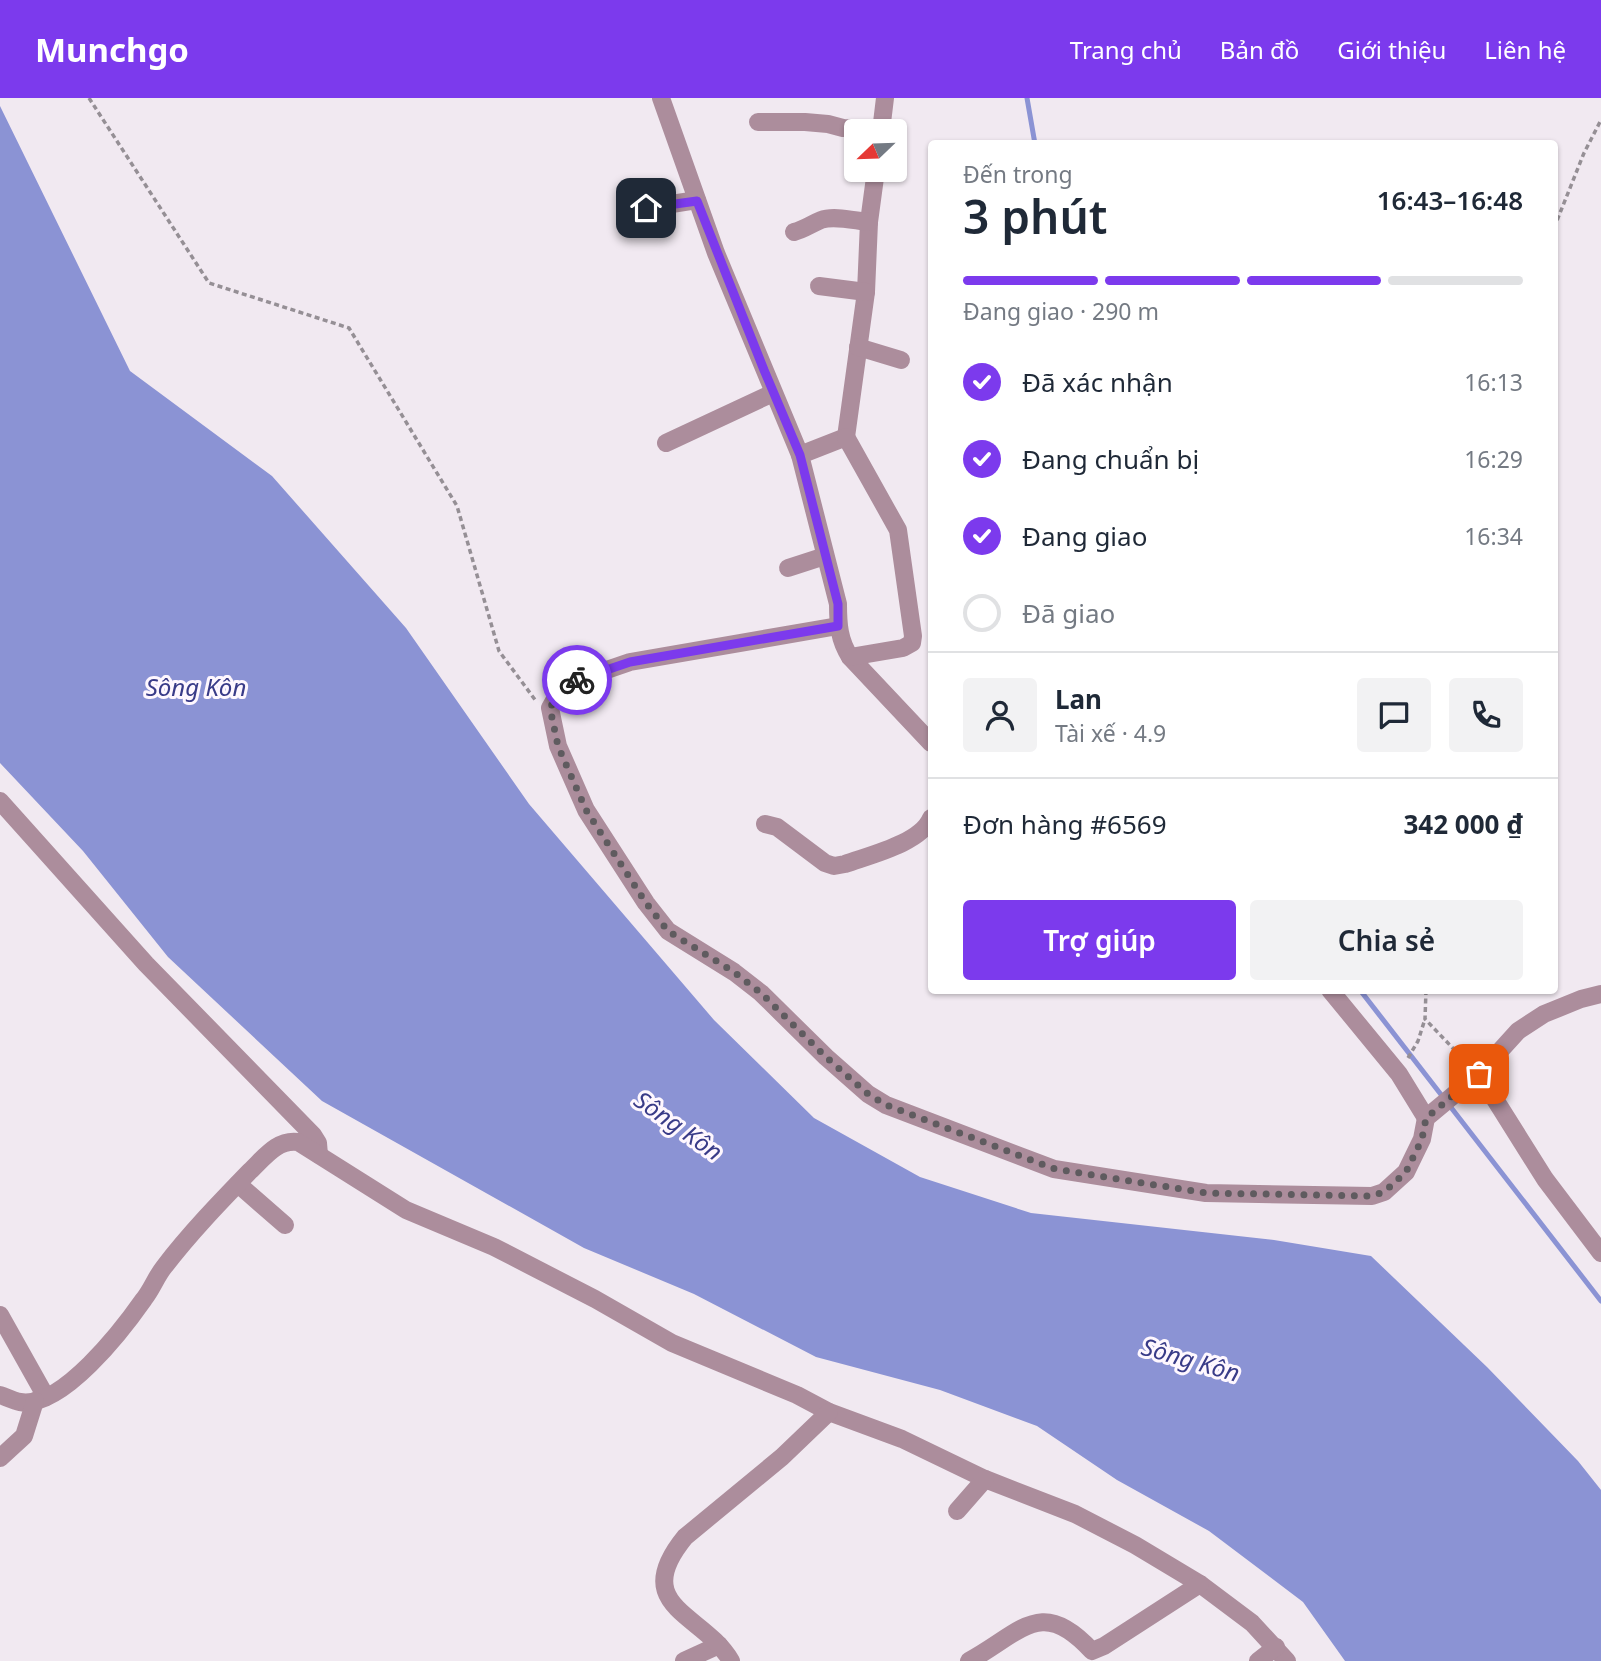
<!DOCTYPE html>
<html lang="vi">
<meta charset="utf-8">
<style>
:root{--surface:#fff;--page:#f2f2f3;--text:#1f2937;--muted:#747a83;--line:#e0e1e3;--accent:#7c3aed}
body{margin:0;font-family:"Noto Sans",sans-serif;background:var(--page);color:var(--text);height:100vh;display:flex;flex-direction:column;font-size:26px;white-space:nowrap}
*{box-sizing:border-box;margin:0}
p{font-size:23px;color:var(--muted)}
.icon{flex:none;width:38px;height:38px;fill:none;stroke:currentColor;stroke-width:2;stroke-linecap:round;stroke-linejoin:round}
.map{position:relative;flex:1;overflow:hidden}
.details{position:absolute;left:928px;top:42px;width:630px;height:854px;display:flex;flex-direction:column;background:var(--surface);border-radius:7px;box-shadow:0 2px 5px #0004}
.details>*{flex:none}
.needle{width:46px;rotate:247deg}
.fabs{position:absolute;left:844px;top:21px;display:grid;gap:14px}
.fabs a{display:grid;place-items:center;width:63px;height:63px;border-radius:7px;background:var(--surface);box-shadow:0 2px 5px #0004;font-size:35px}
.pin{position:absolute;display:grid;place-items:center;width:60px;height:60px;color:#fff;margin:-30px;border-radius:14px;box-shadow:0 4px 10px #0006}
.courier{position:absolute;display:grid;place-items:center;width:70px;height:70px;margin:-35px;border:5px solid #7c3aed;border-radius:50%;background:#fff;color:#222;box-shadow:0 2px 9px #0007}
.summary em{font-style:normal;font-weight:600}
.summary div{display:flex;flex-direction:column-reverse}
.summary{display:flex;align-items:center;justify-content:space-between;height:119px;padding:0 35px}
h1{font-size:46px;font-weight:600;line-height:52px}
.bar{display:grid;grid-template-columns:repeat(4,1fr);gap:10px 7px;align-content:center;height:84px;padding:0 35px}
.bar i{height:9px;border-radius:5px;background:var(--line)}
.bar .current{background:var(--accent)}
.bar p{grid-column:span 4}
.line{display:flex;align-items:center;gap:18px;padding:0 35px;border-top:2px solid var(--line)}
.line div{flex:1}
.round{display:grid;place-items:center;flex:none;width:74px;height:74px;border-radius:7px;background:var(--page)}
ol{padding:0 35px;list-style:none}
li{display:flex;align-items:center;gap:21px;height:77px}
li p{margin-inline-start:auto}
li .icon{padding:7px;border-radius:50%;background:var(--accent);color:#fff;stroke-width:4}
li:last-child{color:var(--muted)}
li i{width:38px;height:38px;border:4px solid var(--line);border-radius:50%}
.button{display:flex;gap:14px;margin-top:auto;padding:14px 35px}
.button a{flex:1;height:80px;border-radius:7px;background:var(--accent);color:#fff;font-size:28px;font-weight:600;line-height:80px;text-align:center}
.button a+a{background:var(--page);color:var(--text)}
header{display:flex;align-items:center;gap:42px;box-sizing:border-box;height:98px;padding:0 35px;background:var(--accent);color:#fff}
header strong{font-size:33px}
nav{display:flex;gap:38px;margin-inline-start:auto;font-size:24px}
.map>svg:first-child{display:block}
</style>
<header>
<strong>Munchgo</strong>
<nav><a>Trang chủ</a><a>Bản đồ</a><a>Giới thiệu</a><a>Liên hệ</a></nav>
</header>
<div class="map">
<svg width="1601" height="1563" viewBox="0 0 1601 1563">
<rect width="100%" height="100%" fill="#f1e9f1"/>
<path fill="#8b93d4" d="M0 8 130 273 272 378 406 530 529 706 714 922 814 1020 920 1079 1031 1115 1274 1142 1371 1158 1487 1269 1578 1363 1601 1392V1563H1345L1303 1504 1209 1433 1117 1382 1037 1328 940 1292 816 1259 694 1196 584 1150 322 1003 168 859 83 753 0 665Z"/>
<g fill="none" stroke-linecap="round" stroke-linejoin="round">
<g stroke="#8b93d4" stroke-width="5">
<path d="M1027 0 1035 46"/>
<path d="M1360 892 1601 1203"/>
</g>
<g stroke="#958f95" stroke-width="3.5" stroke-dasharray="5 3.5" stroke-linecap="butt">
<path d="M89 0 209 185 349 230 457 408 499 553 536 603"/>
<path d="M1554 130 1584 55 1601 22"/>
<path d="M1426 892 1425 921 1467 965"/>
<path d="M1408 960 1418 943 1425 921"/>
</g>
<g stroke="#ac8d9c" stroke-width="18">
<path d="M661 0 716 155 800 357"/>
<path d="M758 24H805L828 26 843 30 881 31"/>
<path d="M881 33 885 0"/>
<path d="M876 72 869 124 866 194 846 339 800 357 838 506C838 526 839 542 850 559L931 645"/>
<path d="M646 110 697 102"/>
<path d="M794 134C805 131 811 126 821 122 834 117 856 123 869 124"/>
<path d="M819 188 866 194"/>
<path d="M858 249 901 262"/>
<path d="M846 339 898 432 913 538 912 545 903 550 850 559"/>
<path d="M666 345 773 295"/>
<path d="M788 470 825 458"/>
<path d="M838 528 630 564 563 587 550 610 558 648 586 712 646 805 668 833 734 874 761 895 826 959 868 996 886 1007 1054 1071 1206 1095 1372 1098 1384 1094 1406 1074 1422 1041 1426 1020 1479 976 1518 933 1544 916 1581 901 1601 896"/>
<path d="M0 703 146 866 313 1037 318 1045 319 1057"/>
<path d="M765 726 777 729 825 765 834 768 845 766C870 757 921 745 931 720"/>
<path d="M1330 892 1399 976 1426 1020"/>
<path d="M1479 976 1545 1081 1601 1155"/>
<path d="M238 1086 285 1127"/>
<path d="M0 1217 46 1299"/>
<path d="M0 1297C6 1299 14 1303 20 1304 62 1311 123 1231 144 1201 152 1191 156 1179 164 1169 190 1135 220 1104 250 1073 264 1060 277 1041 298 1044L406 1112 494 1149 595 1201 672 1245 797 1297 829 1314 902 1341 985 1381 1075 1416 1135 1447 1200 1486 1252 1525 1287 1563"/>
<path d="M0 1360 24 1338 35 1303"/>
<path d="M957 1413 985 1381"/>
<path d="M684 1563 719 1547"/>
<path d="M731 1563C703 1515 628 1509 685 1439L782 1359 829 1314"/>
<path d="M969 1563C1021 1535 1041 1497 1092 1553L1104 1548 1200 1486"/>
<path d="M1258 1563 1276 1549"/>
</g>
</g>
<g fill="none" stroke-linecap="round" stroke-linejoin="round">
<path stroke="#5f5b5f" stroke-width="7" stroke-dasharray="0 12.6" d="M577 582 563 587 550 610 558 648 586 712 646 805 668 833 734 874 761 895 826 959 868 996 886 1007 1055 1071 1206 1095 1372 1098 1384 1094 1406 1074 1422 1041 1426 1020 1479 976"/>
<path stroke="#7c3aed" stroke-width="9" d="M577 582 630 564 838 528V506L800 357 764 272 697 103 646 110"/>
</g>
<g text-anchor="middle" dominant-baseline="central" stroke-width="6" stroke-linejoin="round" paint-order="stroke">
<g font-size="24" font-style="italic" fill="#393b88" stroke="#fef7fe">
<text x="196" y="588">Sông Kôn</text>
<text transform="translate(679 1027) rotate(35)">Sông Kôn</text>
<text transform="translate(1191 1261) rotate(16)">Sông Kôn</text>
</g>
</g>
</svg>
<div class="fabs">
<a><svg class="needle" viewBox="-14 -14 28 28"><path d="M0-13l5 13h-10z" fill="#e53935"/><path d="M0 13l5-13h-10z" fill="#747a83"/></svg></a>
</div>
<div class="pin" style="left:1479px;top:976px;background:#ea580c"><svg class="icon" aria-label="bag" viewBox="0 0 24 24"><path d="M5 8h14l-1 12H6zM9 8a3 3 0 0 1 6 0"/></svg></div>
<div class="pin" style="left:646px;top:110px;background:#1f2937"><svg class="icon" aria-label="home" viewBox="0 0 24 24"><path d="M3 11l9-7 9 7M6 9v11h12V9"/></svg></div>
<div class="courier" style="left:577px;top:582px"><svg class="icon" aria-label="bike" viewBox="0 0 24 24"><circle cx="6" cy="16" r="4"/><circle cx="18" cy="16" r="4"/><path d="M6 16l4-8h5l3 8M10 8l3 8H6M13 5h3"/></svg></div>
<section class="details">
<div class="summary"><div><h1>3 phút</h1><p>Đến trong</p></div><em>16:43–16:48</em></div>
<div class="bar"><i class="current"></i><i class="current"></i><i class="current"></i><i></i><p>Đang giao · 290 m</p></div>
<ol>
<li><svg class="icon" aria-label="check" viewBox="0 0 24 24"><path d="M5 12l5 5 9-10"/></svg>Đã xác nhận<p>16:13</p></li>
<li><svg class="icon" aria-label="check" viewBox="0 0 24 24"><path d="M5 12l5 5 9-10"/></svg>Đang chuẩn bị<p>16:29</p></li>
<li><svg class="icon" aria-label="check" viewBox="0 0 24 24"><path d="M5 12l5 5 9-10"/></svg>Đang giao<p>16:34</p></li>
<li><i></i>Đã giao</li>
</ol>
<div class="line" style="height:126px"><a class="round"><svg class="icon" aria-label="person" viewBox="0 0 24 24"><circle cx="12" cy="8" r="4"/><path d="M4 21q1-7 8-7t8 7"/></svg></a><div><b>Lan</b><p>Tài xế · 4.9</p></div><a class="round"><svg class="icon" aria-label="chat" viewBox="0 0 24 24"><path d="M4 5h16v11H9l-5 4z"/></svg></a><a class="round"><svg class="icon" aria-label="phone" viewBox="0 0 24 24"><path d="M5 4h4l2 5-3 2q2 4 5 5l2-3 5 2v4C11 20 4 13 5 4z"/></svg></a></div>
<div class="line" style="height:91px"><div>Đơn hàng #6569</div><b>342 000 ₫</b></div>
<div class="button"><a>Trợ giúp</a><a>Chia sẻ</a></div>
</section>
</div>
